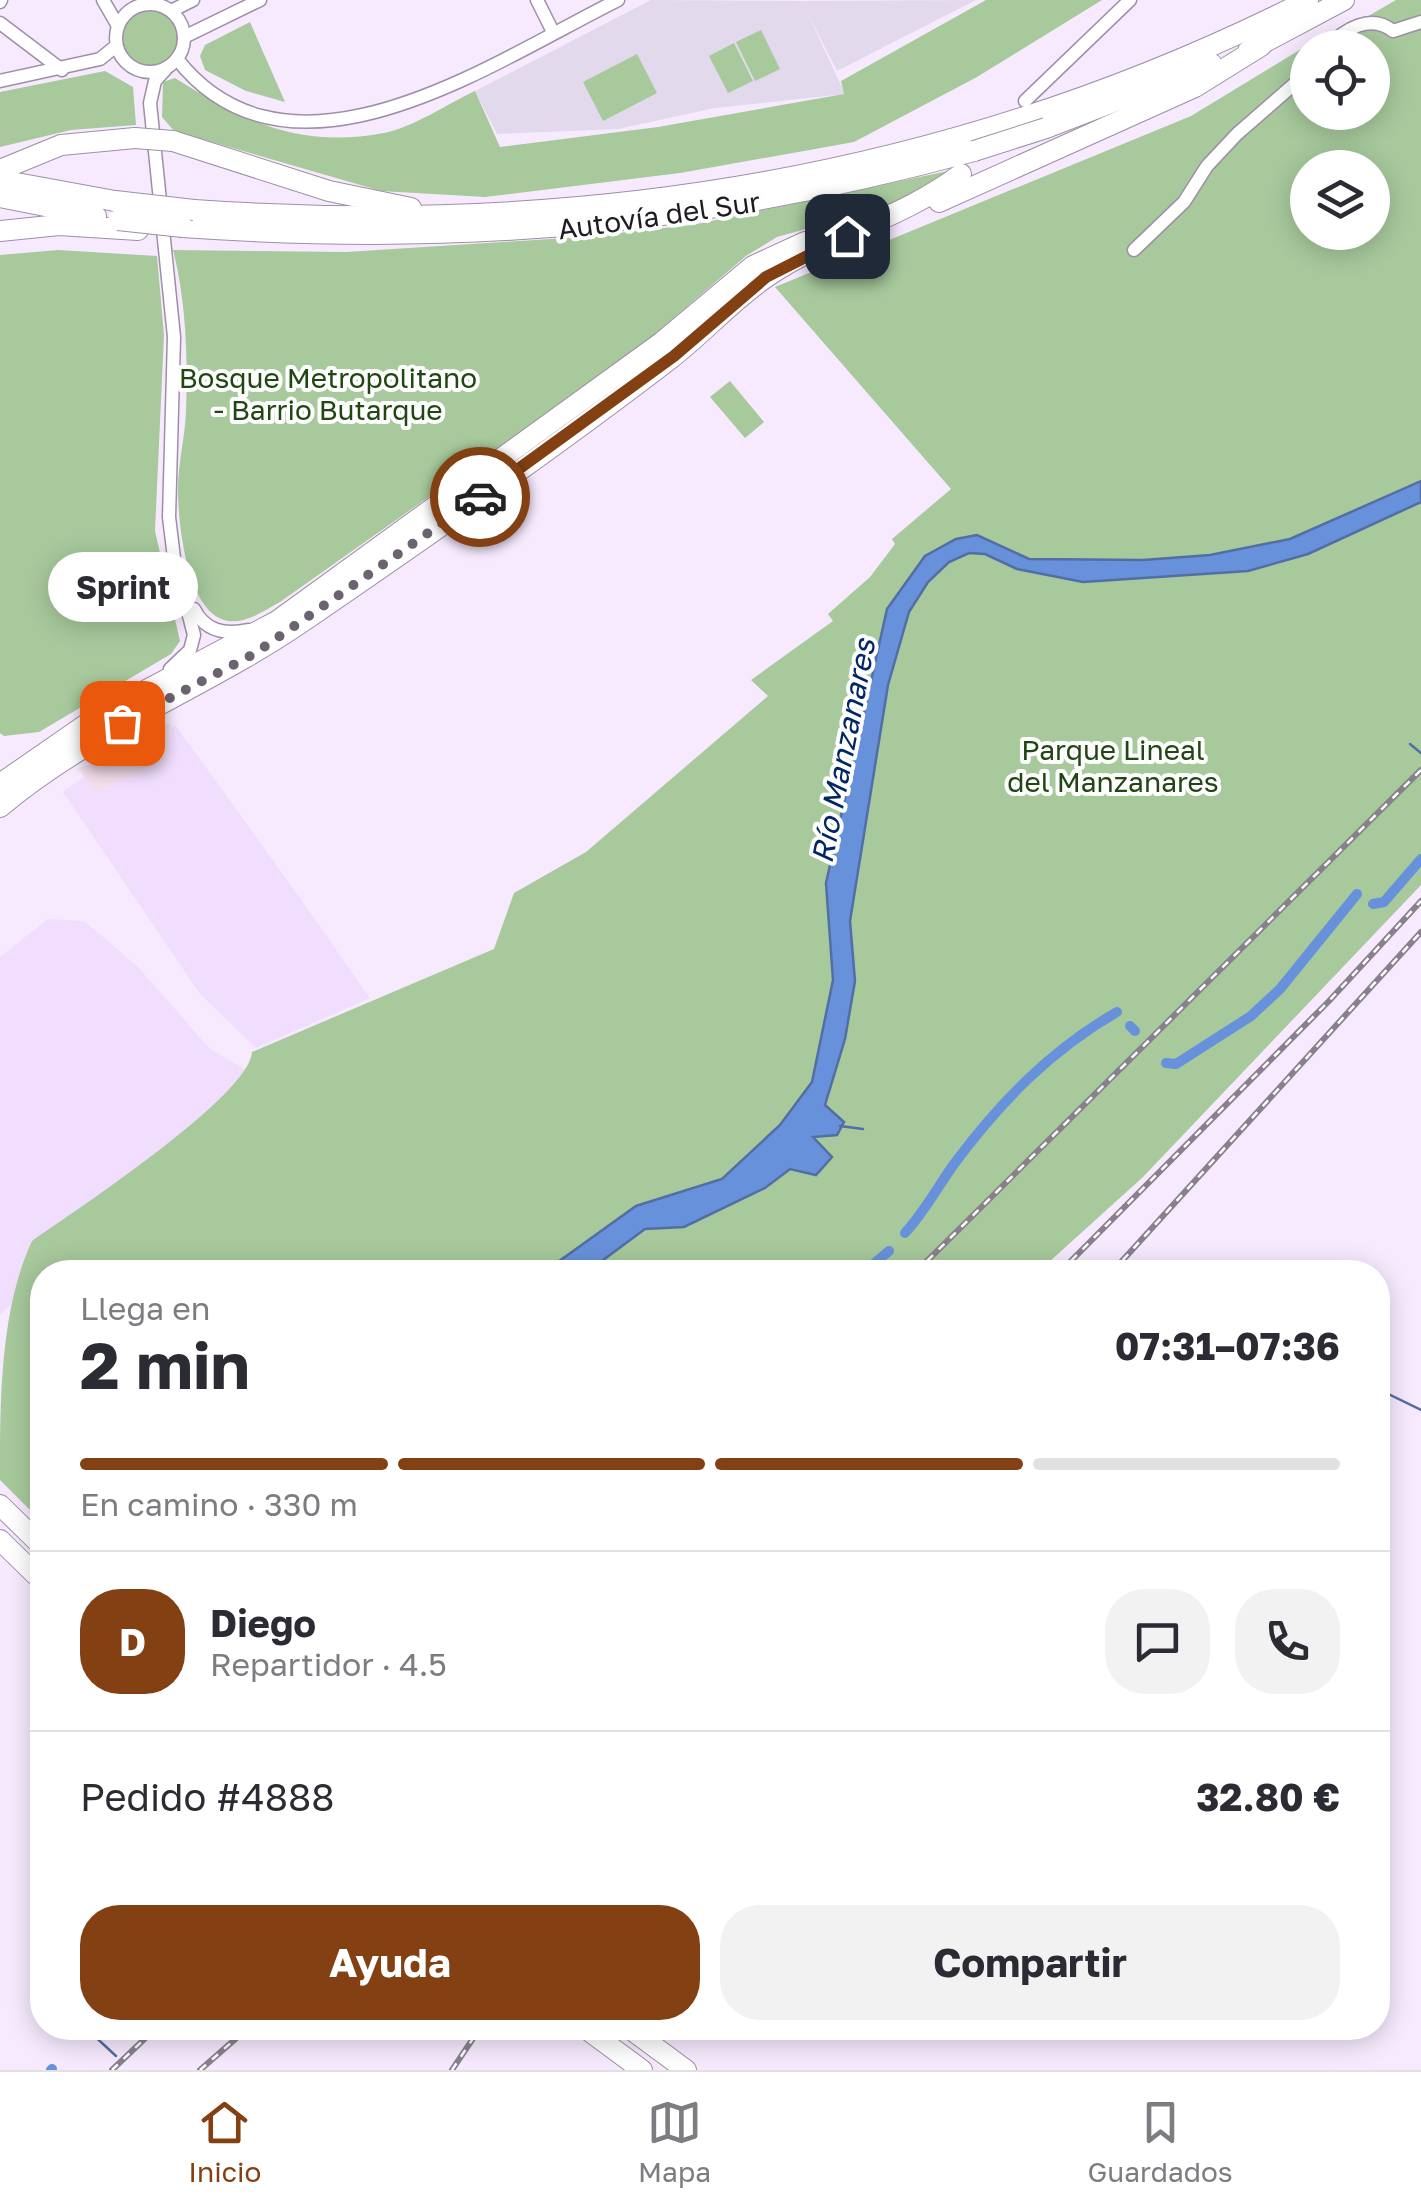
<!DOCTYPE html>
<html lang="es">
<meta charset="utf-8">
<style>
:root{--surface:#fff;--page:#f2f2f3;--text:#2b2b33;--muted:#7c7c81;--line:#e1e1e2;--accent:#834012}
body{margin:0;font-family:"Golos Text",sans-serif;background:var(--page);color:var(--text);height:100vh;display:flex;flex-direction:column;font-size:38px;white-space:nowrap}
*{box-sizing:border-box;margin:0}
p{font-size:32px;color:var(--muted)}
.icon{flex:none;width:55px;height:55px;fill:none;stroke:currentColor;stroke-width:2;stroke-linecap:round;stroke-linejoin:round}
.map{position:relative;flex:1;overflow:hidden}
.side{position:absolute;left:30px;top:1260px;width:1360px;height:780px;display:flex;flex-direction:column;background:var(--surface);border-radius:40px;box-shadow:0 5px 25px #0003}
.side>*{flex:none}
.tools{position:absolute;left:1290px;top:30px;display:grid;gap:20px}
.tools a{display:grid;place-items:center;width:100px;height:100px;border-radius:50%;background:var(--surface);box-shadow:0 5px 25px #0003;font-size:50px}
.pin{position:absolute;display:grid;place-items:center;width:85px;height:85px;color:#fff;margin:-42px;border-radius:20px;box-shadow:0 5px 15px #0006}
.courier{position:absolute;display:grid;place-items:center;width:100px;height:100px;margin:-50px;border:8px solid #834012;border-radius:50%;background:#fff;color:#222;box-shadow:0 2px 12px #0007}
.bubble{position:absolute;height:70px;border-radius:35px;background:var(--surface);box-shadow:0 5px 25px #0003;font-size:32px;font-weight:700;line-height:70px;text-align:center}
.summary em{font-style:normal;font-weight:700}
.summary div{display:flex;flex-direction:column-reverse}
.summary{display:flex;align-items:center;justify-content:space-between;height:170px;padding:0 50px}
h1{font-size:65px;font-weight:700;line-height:75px}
.bar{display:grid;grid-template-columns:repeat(4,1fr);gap:15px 10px;align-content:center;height:120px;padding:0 50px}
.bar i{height:12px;border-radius:8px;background:var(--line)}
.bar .on{background:var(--accent)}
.bar p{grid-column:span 4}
.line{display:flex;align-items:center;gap:25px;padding:0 50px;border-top:2px solid var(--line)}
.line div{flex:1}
.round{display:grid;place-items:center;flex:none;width:105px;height:105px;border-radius:40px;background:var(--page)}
.button{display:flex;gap:20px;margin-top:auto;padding:20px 50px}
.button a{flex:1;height:115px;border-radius:40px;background:var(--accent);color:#fff;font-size:40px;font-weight:700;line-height:115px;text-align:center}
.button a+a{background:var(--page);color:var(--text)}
.tab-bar{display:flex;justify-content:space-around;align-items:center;height:140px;border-top:2px solid var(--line);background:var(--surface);font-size:28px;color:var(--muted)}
.tab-bar a{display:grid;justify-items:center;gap:5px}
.tab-bar .on{color:var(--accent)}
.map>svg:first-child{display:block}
</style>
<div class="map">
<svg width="1421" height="2070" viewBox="0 0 1421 2070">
<rect width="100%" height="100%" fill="#f7eafe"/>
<path fill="#f4deec" d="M153 722 170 724 168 758 96 793 78 768 109 759 110 745Z"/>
<g fill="#f1ddfd">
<path d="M176 726 285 877 370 998 256 1048 200 994 63 792 84 777 96 793 167 758 171 727Z"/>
<path d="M48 919 84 921 138 967 209 1048 249 1072 0 1315V957Z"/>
</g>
<path fill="#e3d9ed" d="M651 0 802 1 976 0 837 71 806 10 845 94 715 108 618 129 497 134 475 91Z"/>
<g fill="#a7c99c" fill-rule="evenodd">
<path d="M986 0H1102L977 77 854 142 680 173 485 197 381 191 174 131 162 117 163 82 175 78C243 121 300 149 384 133 414 127 447 104 475 91L500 147 658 127 844 94 841 81Z"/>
<path d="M1396 0H1421V885L1143 1177 1038 1272H889L869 1265 857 1272H801L844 1260 781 1272H42V1522L0 1480C0 1400 0 1310 32 1241 73 1212 250 1096 252 1052L494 949 514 893 586 852 768 696 751 680 833 621 828 614 870 577 895 544 892 539 951 489 775 287 1191 116 1306 46 1330 38ZM1308 48H1372V112H1308ZM1308 168H1372V232H1308Z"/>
<circle cx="150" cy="39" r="28"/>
<path d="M250 22 285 102 246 91 205 70 200 56 205 45Z"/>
<path d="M761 30 780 69 755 81 736 42Z"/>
<path d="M734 43 753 81 728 93 709 56Z"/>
<path d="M637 54 657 93 603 121 583 82Z"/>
<path d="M105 71 133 87 136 125 71 130 0 147V92Z"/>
<path d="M948 171 892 205 777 237 746 256 634 352 280 602C267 609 253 619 238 621 189 628 179 530 178 495 177 467 185 439 186 411 188 359 186 300 173 250L346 252 581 237 692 225Z"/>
<path d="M58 250 157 256 164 335 155 531 180 641 171 654 39 732 4 736 0 733V255Z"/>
<path d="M730 381 764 422 745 438 710 397Z"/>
</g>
<path fill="#6792db" stroke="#526ea4" stroke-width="2.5" d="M1421 481V502L1308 554 1248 571 1083 582 1017 569 985 554 969 553 949 562 928 582 909 612 888 685 850 921 855 981 845 1039 825 1105 844 1122 837 1135 813 1137 832 1157 816 1175 790 1169 765 1188 684 1227 645 1229 587 1272H544L636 1206 722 1179 780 1125 812 1082 833 980 826 883 887 609 925 556 956 539 977 535 1029 559 1143 560 1210 555 1290 539Z"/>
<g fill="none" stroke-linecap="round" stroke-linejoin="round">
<g stroke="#526ea4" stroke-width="2.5">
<path d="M1410 744 1421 753"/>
<path d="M840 1126 863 1129"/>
<path d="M1378 1389 1421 1410"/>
<path d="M89 2031 116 2056"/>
</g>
<g stroke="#6792db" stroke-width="10">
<path d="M1373 904 1384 902 1421 859"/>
<path d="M1130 1026 1135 1031"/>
<path d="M1166 1063 1176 1064 1251 1016 1280 989 1357 894"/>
<path d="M905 1233C925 1211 937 1188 954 1164 1000 1102 1051 1050 1117 1012"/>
<path d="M864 1272 889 1251"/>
<path d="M89 2031 91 2028"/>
<path d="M51 2070 52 2069"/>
</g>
<defs>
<g id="minor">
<path d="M103 0 118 26"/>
<path d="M537 0 553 32"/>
<path d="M0 2 1 0"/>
<circle cx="150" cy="38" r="34"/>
<path d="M171 11 193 0"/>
<path d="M0 23 62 70"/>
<path d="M184 37 260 0"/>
<path d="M1327 48C1344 29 1371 13 1393 31L1421 22"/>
<path d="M177 59C291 204 496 60 618 0"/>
<path d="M165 70 155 81 150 103 174 337 169 517 174 558 194 635 190 650 170 669"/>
<path d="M0 81 100 59 116 46"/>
<path d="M1025 101 1130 0"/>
<path d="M1134 250 1184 202 1207 166 1237 134 1308 72"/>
<path d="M194 609C205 631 224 635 248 630"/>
</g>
<g id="highway">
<path d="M1248 51 1344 0"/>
<path d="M1046 128 1212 64"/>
<path d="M173 141 329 191 411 208"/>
<path d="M0 170 61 145 135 138"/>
<path d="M0 180 115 201"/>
<path d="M0 197 96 216"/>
<path d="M939 202 1195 87 1261 46"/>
<path d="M194 210C584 237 957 178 1308 0"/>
<path d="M183 227C466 247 700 225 974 151"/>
<path d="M0 231 59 225 138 230"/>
<path d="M0 784 101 714 277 621 662 342 753 266 805 242"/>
<path d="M0 807C94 728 209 687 308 618 431 534 553 449 670 359 704 333 732 300 768 276 829 235 902 219 961 174"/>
<path d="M0 1505 42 1546"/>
<path d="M0 1540 42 1581"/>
<path d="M585 2028 642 2070"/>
<path d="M629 2028 686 2070"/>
</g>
</defs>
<use href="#minor" stroke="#9e8fa6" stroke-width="15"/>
<use href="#highway" stroke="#9e8fa6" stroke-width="22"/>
<use href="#minor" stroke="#fff" stroke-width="12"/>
<use href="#highway" stroke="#fff" stroke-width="20"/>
<defs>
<g id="rail">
<path d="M916 1272 1421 770"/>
<path d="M1060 1272 1329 1001 1421 901"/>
<path d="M1112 1272 1421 932"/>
<path d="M112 2070 156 2028"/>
<path d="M200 2070 248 2028"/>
<path d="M452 2070 480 2028"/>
</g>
</defs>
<use href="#rail" stroke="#89808e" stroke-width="6"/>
<use href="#rail" stroke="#fdfdfd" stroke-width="2.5" stroke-dasharray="8" stroke-linecap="butt"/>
<defs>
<g id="highway-bridge">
<path d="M135 138 173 141"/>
<path d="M974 151 1046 128"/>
<path d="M115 201 194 210"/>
<path d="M118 220 183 227"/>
</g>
</defs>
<use href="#highway-bridge" stroke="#9e8fa6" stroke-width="22" stroke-linecap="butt"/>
<use href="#highway-bridge" stroke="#fff" stroke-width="20"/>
</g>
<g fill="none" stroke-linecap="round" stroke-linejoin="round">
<path stroke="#6b6370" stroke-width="10" stroke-dasharray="0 18" d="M122 723 254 654 480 497"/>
<path stroke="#834012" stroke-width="12" d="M480 497 674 356 766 277 847 236"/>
</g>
<g text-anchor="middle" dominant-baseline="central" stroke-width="8" stroke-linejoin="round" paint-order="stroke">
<g font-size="28" fill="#201b23" stroke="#fdfdfd">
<text transform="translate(659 215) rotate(-8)">Autovía del Sur</text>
</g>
<g font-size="28" fill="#214613" stroke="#fdfdfd">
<text x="328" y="377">Bosque Metropolitano<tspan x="328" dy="32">- Barrio Butarque</tspan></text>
<text x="1113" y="749">Parque Lineal<tspan x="1113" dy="32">del Manzanares</tspan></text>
</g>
<g font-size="30" font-style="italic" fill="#012565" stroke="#fdfdfd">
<text transform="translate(843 751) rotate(-79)">Río Manzanares</text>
</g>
</g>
</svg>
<div class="tools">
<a><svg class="icon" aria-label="locate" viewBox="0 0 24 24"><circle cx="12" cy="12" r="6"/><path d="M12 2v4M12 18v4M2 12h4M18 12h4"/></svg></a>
<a><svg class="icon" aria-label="layers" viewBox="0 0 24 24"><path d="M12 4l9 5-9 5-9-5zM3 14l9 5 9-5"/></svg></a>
</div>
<div class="pin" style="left:122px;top:723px;background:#ea580c"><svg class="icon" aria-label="bag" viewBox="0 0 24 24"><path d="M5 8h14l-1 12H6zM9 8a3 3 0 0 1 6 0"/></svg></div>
<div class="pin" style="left:847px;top:236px;background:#1f2937"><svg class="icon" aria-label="home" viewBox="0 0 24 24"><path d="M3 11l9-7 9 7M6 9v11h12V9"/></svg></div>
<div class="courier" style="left:480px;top:497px"><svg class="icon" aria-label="car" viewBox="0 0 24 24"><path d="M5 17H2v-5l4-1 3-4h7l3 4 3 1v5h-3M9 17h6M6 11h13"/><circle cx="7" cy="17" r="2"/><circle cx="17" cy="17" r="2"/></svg></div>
<div class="bubble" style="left:48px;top:552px;width:150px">Sprint</div>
<section class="side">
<div class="summary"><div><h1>2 min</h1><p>Llega en</p></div><em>07:31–07:36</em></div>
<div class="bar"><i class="on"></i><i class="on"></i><i class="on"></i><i></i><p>En camino · 330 m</p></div>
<div class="line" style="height:180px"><b class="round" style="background:var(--accent);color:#fff">D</b><div><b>Diego</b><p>Repartidor · 4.5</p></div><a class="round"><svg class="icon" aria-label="chat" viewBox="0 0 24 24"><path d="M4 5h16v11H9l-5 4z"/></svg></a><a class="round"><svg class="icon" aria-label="phone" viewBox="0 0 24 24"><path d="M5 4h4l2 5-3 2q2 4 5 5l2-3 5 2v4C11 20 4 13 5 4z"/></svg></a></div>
<div class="line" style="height:130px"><div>Pedido #4888</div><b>32.80 €</b></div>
<div class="button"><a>Ayuda</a><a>Compartir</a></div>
</section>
</div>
<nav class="tab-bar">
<a class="on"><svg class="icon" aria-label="home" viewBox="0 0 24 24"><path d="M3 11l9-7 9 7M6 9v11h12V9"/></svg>Inicio</a>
<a><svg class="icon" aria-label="map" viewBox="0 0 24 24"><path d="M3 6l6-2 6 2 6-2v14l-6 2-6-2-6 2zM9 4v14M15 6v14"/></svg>Mapa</a>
<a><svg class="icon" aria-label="saved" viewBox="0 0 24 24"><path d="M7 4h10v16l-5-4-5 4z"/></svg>Guardados</a>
</nav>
